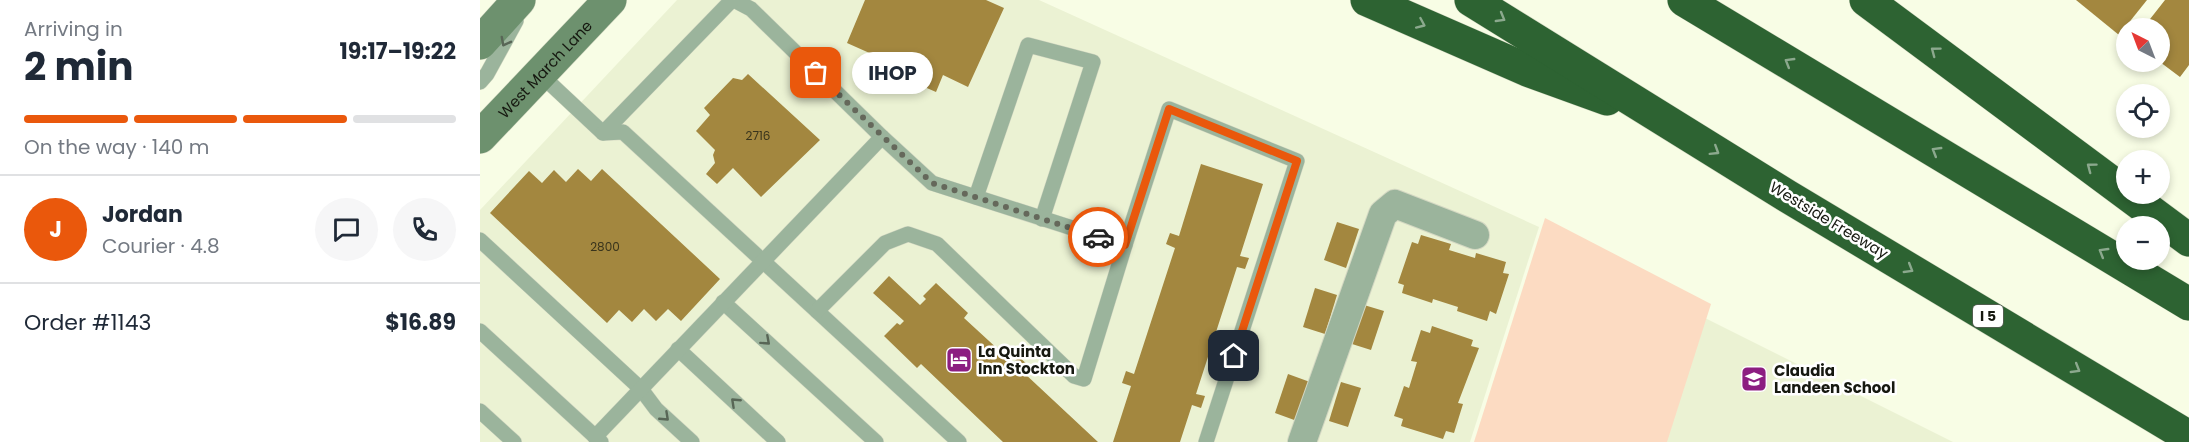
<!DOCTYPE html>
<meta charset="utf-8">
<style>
:root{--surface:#fff;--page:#f6f6f7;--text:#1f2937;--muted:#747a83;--line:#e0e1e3;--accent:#ea580c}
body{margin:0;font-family:Poppins,sans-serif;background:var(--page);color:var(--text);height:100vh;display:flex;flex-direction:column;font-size:22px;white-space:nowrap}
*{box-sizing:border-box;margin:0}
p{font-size:20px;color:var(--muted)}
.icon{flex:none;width:33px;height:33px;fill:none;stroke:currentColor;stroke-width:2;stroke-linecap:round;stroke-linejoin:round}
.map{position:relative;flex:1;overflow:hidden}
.side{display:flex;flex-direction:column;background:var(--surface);width:480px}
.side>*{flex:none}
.needle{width:39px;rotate:318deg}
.buttons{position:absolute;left:1636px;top:18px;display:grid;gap:12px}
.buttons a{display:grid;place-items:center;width:54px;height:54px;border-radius:50%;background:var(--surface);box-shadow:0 3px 9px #0003;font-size:30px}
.pin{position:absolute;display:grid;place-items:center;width:51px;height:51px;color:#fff;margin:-26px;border-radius:12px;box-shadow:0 3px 9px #0006}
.courier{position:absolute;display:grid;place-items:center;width:60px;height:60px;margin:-30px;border:4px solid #ea580c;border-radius:50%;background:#fff;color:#222;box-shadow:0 2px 8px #0007}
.bubble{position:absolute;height:42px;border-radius:21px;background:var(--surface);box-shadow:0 3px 9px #0003;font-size:20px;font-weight:700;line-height:42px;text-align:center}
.headline em{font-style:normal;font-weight:700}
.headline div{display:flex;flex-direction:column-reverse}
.headline{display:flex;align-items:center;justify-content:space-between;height:102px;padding:0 24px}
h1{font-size:39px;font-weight:700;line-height:45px}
.bar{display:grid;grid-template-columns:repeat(4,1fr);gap:9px 6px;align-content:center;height:72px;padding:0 24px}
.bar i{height:8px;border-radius:4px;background:var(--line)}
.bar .current{background:var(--accent)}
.bar p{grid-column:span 4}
.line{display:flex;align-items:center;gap:15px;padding:0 24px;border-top:2px solid var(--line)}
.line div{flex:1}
.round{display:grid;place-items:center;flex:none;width:63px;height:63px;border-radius:32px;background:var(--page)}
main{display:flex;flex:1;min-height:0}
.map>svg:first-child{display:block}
</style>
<main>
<section class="side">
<div class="headline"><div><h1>2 min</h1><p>Arriving in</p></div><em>19:17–19:22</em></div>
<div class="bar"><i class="current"></i><i class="current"></i><i class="current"></i><i></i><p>On the way · 140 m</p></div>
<div class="line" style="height:108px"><b class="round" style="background:var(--accent);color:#fff">J</b><div><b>Jordan</b><p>Courier · 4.8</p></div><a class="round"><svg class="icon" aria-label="chat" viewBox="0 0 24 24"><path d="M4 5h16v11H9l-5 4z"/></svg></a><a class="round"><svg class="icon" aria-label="phone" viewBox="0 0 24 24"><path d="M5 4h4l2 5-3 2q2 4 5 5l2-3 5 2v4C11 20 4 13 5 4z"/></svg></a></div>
<div class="line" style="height:78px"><div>Order #1143</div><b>$16.89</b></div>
</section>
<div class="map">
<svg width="1709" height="442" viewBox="0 0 1709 442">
<rect width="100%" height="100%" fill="#f8fde5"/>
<g fill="#ebf2d3">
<path d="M197 0H559L1059 227 990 442H0V210Z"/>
<path d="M1221 316 1473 442H1181Z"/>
</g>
<path fill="#fcdbc2" d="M1065 218 1231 304 1187 442H994Z"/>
<g fill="#a3873f">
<path d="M385 0H506L524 8 488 87 463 75 456 92 426 79 430 71 367 43Z"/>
<path d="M1596 0H1667L1639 35Z"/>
<path d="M1685 0H1709V65L1700 77 1680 62V28H1663Z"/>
<path d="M268 74 340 140 281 197 253 168 237 184 226 174 235 163 233 155 235 150 216 131 230 115 224 108 253 78 262 80Z"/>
<path d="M721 164 783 184 760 256 769 258 765 269 757 267 716 394 725 396 721 408 712 405 700 442H633L651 386 642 383 646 371 654 374 695 248 686 244 690 233 699 236Z"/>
<path d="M98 169 111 181 122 169 240 279 201 321 188 309 176 321 164 309 152 322 139 310 127 323 10 213 49 171 62 183 74 170 86 182Z"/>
<path d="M857 222 879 229 866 268 844 260Z"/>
<path d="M941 235 971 244 969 250 995 258 996 253 1026 262 1023 273 1029 274 1016 314 1010 311 1007 321 977 311 978 307 953 299 952 303 922 293 924 285 918 283 932 242 938 244Z"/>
<path d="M409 276 440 305 446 299 443 296 456 283 488 313 484 318 533 363 539 357 548 365 543 372 618 442H523L441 364 437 368 404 336 417 323 420 325 424 321 393 293Z"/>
<path d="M835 288 857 295 845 334 823 327Z"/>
<path d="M884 305 904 311 891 350 872 344Z"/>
<path d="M952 326 993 340 991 346 999 348 978 403 983 404 974 433 966 431 963 439 921 426 923 419 914 416 924 386 929 388 937 362 931 361 941 330 950 333Z"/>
<path d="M808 374 830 382 817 421 795 413Z"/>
<path d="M861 382 881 388 868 427 849 421Z"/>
</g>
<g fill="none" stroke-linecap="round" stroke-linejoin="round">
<defs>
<g id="lane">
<path d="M254 0 271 9 402 137"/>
<path d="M60 74 123 133 143 132 479 442"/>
<path d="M0 82 7 74 36 21"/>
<path d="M123 133 252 0"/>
<path d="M496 197 548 45 613 62 562 219"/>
<path d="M0 240 161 389 176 409 212 442"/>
<path d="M243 302 396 442"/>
<path d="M337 311 405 243 428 234 457 244 594 376 604 379 645 245"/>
<path d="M0 331 121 442"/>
<path d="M198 349 298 442"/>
<path d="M0 411 34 442"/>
<path d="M115 437 402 137 452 183 645 245 689 109 817 161 726 442"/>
</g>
<path id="street" d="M822 442 903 214 915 204 995 235"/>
<g id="secondary">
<path d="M0 43 39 0"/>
<path id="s1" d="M0 137 130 0"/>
</g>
<g id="highway">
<path d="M887 0 1047 70 1127 99"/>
<path d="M991 0 1307 196 1709 437"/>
<path d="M1204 0 1709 304"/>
<path d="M1386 0 1709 240"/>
</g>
</defs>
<use href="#lane" stroke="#d4d8c3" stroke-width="16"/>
<use href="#street" stroke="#d4d8c3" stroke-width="30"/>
<use href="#secondary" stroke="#d4d8c3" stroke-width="34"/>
<use href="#highway" stroke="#d4d8c3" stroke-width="34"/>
<use href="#lane" stroke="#9bb49c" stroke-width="15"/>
<use href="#street" stroke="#9bb49c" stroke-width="28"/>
<use href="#secondary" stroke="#6d916e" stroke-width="33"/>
<use href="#highway" stroke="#2d6332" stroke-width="33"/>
</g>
<defs><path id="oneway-chevron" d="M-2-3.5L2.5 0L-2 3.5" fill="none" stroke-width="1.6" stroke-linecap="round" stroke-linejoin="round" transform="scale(1.5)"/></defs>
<g stroke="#8ca98e">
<use href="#oneway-chevron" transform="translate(1021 18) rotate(30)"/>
<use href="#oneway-chevron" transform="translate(941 24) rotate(24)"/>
<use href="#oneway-chevron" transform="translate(1455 51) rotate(-143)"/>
<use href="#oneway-chevron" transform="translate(1309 62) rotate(-149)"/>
<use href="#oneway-chevron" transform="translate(1235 151) rotate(32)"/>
<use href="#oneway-chevron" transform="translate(1456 151) rotate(-149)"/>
<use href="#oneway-chevron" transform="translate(1611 167) rotate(-143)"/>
<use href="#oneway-chevron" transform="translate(1623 252) rotate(-149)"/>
<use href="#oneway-chevron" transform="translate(1429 269) rotate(31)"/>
<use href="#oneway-chevron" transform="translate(1596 369) rotate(31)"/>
</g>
<g stroke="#586656">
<use href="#oneway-chevron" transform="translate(25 42) rotate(118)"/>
<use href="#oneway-chevron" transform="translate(286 341) rotate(42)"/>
<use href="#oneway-chevron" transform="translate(255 402) rotate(-137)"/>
<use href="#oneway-chevron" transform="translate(185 417) rotate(43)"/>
</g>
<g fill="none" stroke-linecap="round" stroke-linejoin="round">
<path stroke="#65685b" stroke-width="6" stroke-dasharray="0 10.8" d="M336 73 452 183 618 237"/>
<path stroke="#ea580c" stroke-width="8" d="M618 237 645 245 689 109 817 161 754 356"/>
</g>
<defs>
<symbol id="hotel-square" viewBox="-11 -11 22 22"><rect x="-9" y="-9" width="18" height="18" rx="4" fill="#8c1e81" stroke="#fff"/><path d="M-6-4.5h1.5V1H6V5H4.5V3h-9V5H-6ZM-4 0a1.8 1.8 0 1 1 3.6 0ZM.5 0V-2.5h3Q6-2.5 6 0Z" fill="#fff"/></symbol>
<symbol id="school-square" viewBox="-11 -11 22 22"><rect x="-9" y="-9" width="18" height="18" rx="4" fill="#8c1e81" stroke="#fff"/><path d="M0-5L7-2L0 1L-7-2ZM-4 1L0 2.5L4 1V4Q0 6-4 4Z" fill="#fff"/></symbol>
</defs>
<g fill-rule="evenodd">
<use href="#hotel-square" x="464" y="345" width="30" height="30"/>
<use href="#school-square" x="1259" y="364" width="30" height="30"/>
</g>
<g text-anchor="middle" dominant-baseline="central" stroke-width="5" stroke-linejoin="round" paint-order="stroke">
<g font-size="12" fill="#39341c">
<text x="278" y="135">2716</text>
<text x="125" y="246">2800</text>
</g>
<rect fill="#fff" stroke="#5c5d58" stroke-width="1.5" x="1493" y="305" width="30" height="22" rx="4.5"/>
<g font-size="14" font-weight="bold" fill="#161810">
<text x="1508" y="316">I 5</text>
</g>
<g font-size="15" fill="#161810" stroke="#fff">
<text stroke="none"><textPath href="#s1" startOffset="94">West March Lane</textPath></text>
<text transform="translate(1349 220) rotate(31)">Westside Freeway</text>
</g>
<g font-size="15" font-weight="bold" fill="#161810" stroke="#fff" text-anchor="start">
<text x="498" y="351">La Quinta<tspan x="498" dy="17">Inn Stockton</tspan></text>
<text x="1294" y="370">Claudia<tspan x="1294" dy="17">Landeen School</tspan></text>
</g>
</g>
</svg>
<div class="buttons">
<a><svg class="needle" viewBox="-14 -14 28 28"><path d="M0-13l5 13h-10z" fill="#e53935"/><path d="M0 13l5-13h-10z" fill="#747a83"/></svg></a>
<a><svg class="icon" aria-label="locate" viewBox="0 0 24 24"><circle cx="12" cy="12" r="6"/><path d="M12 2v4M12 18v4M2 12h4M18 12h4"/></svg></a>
<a>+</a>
<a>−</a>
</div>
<div class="pin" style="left:336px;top:73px;background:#ea580c"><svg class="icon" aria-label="bag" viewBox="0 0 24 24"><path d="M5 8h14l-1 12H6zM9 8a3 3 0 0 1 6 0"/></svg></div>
<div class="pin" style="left:754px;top:356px;background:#1f2937"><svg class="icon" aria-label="home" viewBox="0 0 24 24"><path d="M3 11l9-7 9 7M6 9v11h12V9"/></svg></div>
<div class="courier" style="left:618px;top:237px"><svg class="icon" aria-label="car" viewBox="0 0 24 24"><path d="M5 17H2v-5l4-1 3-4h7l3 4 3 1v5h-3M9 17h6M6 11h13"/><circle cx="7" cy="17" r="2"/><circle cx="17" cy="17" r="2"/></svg></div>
<div class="bubble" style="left:372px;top:52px;width:81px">IHOP</div>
</div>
</main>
